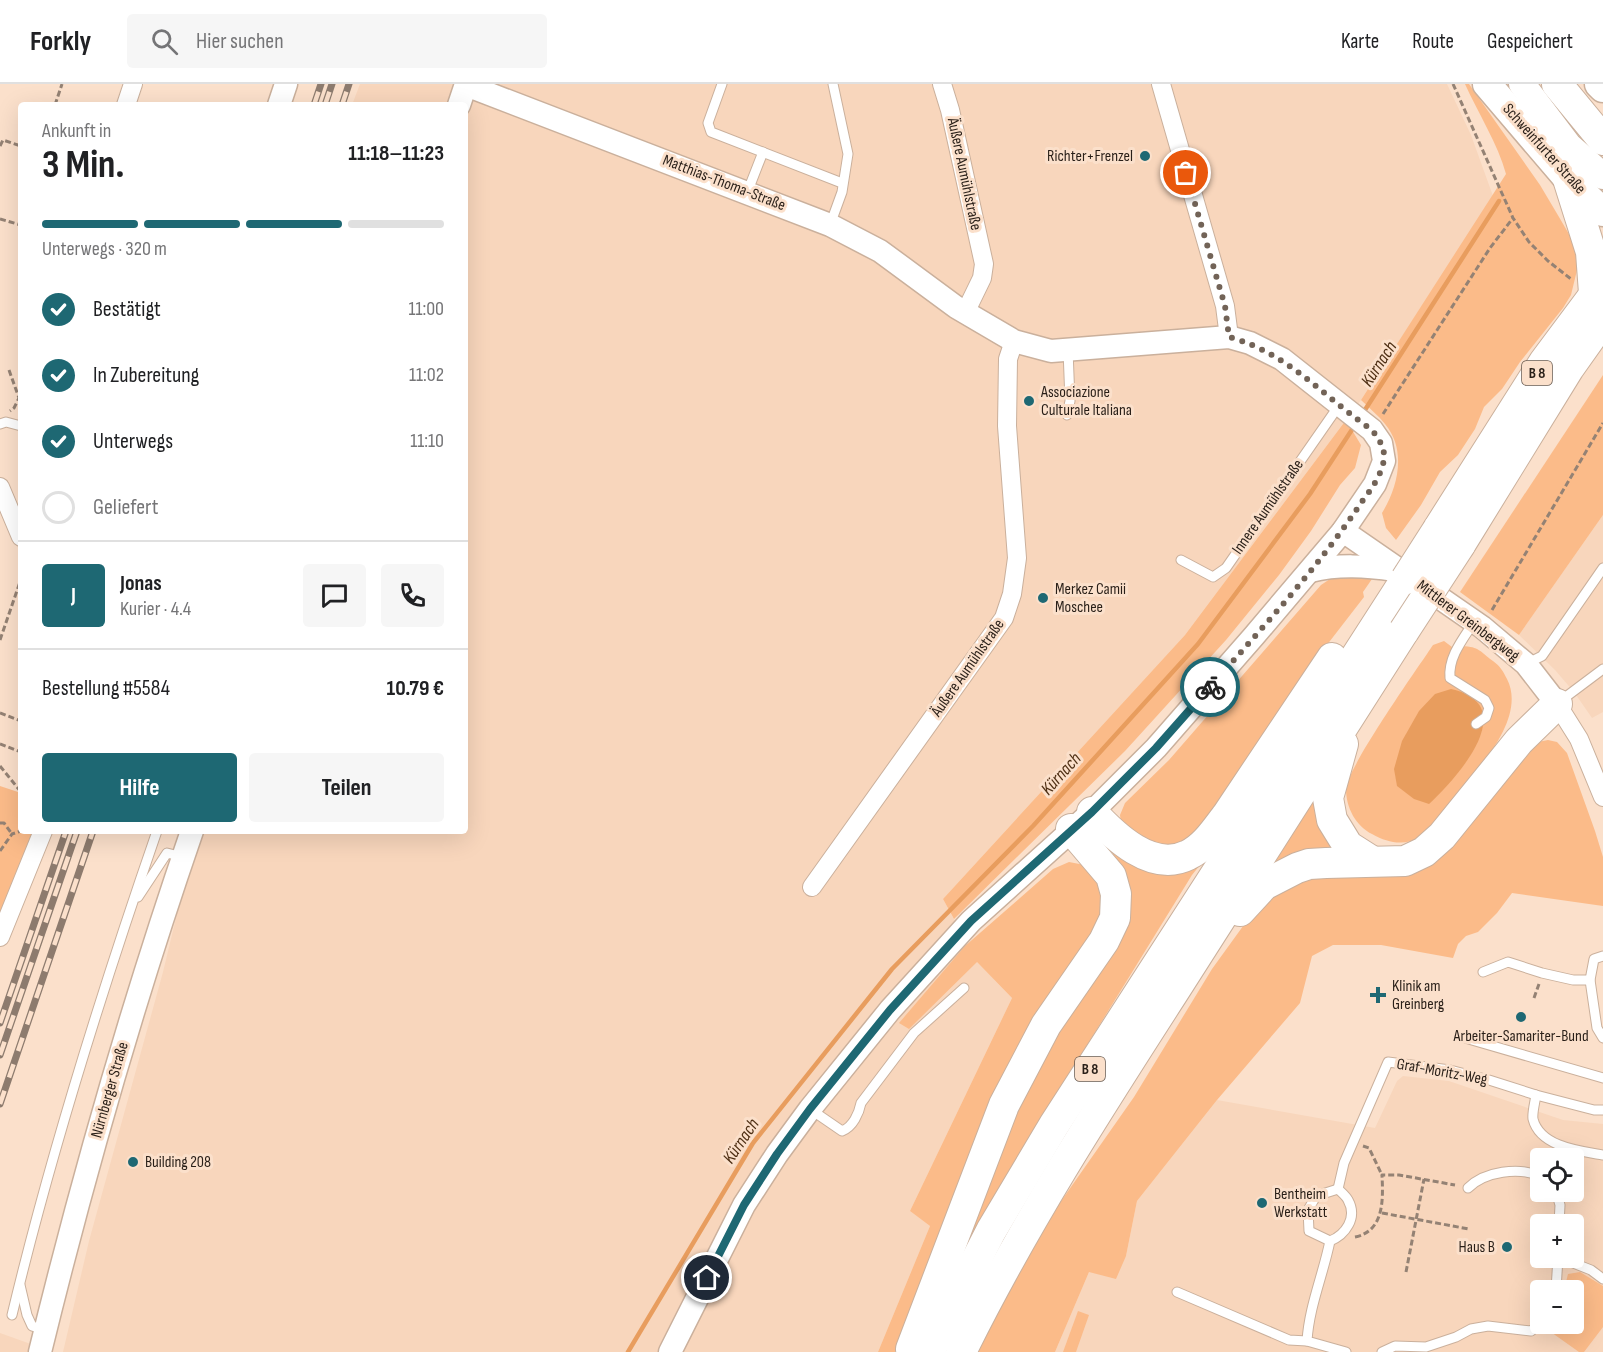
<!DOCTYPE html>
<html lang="de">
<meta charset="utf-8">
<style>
:root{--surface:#fff;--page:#f6f6f6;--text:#202124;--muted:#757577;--line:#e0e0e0;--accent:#1e6873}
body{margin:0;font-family:"Sofia Sans Condensed",sans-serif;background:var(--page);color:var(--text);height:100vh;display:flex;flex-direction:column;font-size:22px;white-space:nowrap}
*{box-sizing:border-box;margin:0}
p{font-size:20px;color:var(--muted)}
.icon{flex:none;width:33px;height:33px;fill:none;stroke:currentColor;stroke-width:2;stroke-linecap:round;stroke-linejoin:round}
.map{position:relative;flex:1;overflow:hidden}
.drawer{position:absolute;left:18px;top:18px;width:450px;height:732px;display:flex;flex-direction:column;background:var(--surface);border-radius:6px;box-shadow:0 6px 24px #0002}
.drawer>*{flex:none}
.tools{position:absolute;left:1530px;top:1064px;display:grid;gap:12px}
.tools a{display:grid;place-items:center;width:54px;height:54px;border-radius:6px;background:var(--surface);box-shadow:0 6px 24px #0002;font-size:30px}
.pin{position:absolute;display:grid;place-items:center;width:51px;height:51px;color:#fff;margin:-26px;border:3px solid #fff;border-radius:50%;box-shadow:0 2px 6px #0007}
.courier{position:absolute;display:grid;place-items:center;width:60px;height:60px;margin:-30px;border:4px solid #1e6873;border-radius:50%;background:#fff;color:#222;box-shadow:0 2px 8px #0007}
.summary em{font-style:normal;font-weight:700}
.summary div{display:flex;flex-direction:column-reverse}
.summary{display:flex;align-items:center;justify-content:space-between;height:102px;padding:0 24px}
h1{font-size:39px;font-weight:700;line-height:45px}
.bar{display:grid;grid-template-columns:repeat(4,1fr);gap:9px 6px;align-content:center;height:72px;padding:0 24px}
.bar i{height:8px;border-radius:4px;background:var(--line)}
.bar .on{background:var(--accent)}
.bar p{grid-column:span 4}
.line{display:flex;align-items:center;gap:15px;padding:0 24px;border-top:2px solid var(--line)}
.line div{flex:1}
.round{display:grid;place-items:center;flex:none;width:63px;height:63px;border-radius:6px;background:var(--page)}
ol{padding:0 24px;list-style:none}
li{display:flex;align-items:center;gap:18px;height:66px}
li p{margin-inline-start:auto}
li .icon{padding:6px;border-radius:50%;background:var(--accent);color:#fff;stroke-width:4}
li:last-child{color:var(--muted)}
li i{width:33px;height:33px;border:3px solid var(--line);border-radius:50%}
.action{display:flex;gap:12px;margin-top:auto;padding:12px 24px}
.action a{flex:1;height:69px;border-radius:6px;background:var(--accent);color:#fff;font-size:24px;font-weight:700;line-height:69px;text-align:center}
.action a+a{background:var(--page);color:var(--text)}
header{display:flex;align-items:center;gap:36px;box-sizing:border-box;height:84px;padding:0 30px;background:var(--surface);border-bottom:2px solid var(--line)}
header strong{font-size:28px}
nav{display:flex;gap:33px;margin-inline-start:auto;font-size:21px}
.search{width:420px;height:54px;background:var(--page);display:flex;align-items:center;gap:15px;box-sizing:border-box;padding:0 21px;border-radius:6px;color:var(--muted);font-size:22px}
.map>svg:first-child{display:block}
</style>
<header>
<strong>Forkly</strong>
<div class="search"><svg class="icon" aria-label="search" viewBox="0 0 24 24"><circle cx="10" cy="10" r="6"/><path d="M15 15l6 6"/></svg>Hier suchen</div>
<nav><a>Karte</a><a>Route</a><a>Gespeichert</a></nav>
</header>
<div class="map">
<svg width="1603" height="1268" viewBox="0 0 1603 1268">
<rect width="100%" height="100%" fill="#fbe0cb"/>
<g fill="#f8d6bc" fill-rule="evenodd">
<path d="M360 0H1447L1471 51 1493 112 1361 316 1185 551 943 815 977 878 1012 914 910 1127 930 1142 878 1268H63L89 1157 163 888 197 747H465V21H352Z"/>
<path d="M1603 431V628L1592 634 1574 608 1555 586 1519 551Z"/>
<path d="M1403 992 1449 997 1563 1036 1603 1040V1268H1055L1089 1188 1126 1172 1137 1117 1217 1016 1375 1044 1397 997ZM1540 1074H1574V1107H1540ZM1540 1140H1574V1173H1540ZM1540 1206H1574V1239H1540Z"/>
<path d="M0 1249 53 1268H0Z"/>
</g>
<g fill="#fbbb89">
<path d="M1465 0H1469L1540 101 1559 133 1573 157 1578 182 1571 211 1563 224 1520 278 1502 305 1484 323 1475 345 1458 371 1440 388 1421 421 1396 456 1386 444 1382 429C1398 403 1407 366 1385 340 1378 331 1369 324 1361 316L1506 90C1498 60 1478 29 1465 0Z"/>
<path d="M1603 291V431L1519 551 1460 508Z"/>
<path d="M1346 336 1361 361 1355 384 1340 401 1311 447 1279 491 1226 556 1125 667 954 835 943 815 1185 551Z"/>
<path d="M1365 492 1372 495 1363 508 1364 513 1323 566 1226 719 1184 760 1165 763 1146 759 1121 739 1120 731 1125 719 1169 676 1321 501 1333 493Z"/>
<path d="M1444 557 1456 566 1462 562C1480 563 1479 567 1493 577 1500 582 1503 587 1507 595 1527 634 1478 685 1455 714 1447 724 1433 747 1423 752 1405 762 1390 760 1372 750 1356 742 1346 724 1346 705 1347 684 1417 585 1433 561Z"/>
<path d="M1548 656 1557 658 1567 669 1595 747 1603 773V822L1512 809 1497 829 1478 848 1466 852 1458 860 1453 874 1381 861H1333L1312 872 1300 919 1217 1016 1137 1117 1126 1172 1116 1195 1089 1188 1055 1268H974L1031 1160 1134 1013 1212 885 1259 820 1300 793 1382 792 1504 695 1538 658Z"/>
<path d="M0 702 21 709V747H38L0 840Z"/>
<path d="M1313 712 1340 765 1267 790Z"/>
<path d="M1117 766 1200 781 1192 791 991 1117 927 1247 1011 1025 1106 869 1109 773Z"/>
<path d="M1069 778 1095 783 1109 824 895 1268H878L930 1142 910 1127 1012 914 977 878 909 945 899 939 965 862 1053 785Z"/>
<path d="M1580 1188 1603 1202V1243L1584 1268H1579L1548 1246 1553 1239H1574V1206H1564L1568 1190Z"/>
<path d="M1078 1227 1089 1231 1076 1268H1063Z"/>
</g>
<path fill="#e89d5e" d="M1451 605C1523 621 1457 694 1429 720L1414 715 1397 702 1394 685 1402 657 1419 627 1435 610Z"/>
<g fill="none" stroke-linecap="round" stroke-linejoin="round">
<g stroke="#e89d5e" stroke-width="4.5">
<path d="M1363 329 1499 117"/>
<path d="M628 1268 753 1059 892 885 1033 742 1198 560 1310 410 1355 341"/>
</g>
<defs>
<g id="service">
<path d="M722 0 708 39 711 48 842 99"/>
<path d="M747 109 763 68"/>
<path d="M830 141 842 108 848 70 833 0"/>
<path d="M1067 331 1070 317 1068 266"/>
<path d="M0 340 6 338 21 342"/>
<path d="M1181 476 1213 493 1226 484 1340 320"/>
<path d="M1474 538C1463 555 1448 573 1450 594L1485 616 1489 624 1486 633 1476 640"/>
<path d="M1526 580 1542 572 1603 484"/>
<path d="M1559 618 1603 585"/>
<path d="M138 813 167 769 183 773"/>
<path d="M1603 872 1594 875 1590 896 1597 944 1603 954"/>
<path d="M1483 888 1508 878 1542 889 1573 896H1590"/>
<path d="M1465 954 1603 994"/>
<path d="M1536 1011C1535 1018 1532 1029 1533 1035 1540 1063 1580 1067 1603 1071"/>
<path d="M810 1025 842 1047C853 1043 859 1029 861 1019L914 949 964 904"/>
<path d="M1468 1104C1485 1087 1519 1083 1540 1092"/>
<path d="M1556 1107 1560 1121 1559 1140"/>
<path d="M1330 1157 1309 1147 1308 1126 1316 1112 1338 1105"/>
<path d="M1558 1173 1591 1186 1603 1195"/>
<path d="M20 1201 27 1231 32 1242 45 1246"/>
<path d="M1556 1206 1558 1173"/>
<path d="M1177 1208 1289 1256 1307 1257"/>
<path d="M12 1231C51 1068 102 906 157 747"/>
<path d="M1346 1268 1307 1257C1309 1223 1323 1191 1330 1157 1345 1151 1358 1134 1348 1116 1346 1112 1341 1108 1338 1105L1344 1079 1388 978 1450 986 1489 996 1536 1011 1594 1026H1603"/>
<path d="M1382 1268 1395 1262 1426 1263 1456 1253 1471 1245 1488 1242 1531 1247 1542 1239"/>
</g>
<g id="minor">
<path d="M942 0 950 26 984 180 982 194 965 229"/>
<path d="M1161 0 1225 222 1229 253"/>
<path d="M126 21 133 0"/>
<path d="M0 403 21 453"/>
<path d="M1557 620 1579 655 1603 713"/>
<path d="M812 803 1004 534 1012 510 1017 474 1007 342 1008 275 1014 257"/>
<path d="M0 853 43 747"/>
</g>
<g id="tertiary">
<path d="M466 1 830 141 880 167 956 223 1014 257 1051 267 1229 253 1250 259 1282 275 1372 346 1381 359 1384 377 1375 400 1343 447 1254 552 1156 664 1092 728 971 837 890 926 810 1025 777 1070 744 1121 670 1268"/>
<path d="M279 21 286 0"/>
<path d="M459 21 466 0"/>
<path d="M1343 447 1482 543 1526 580 1557 620"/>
<path d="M1310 487C1339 480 1366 482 1395 486"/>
<path d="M40 1268C83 1092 133 918 192 747"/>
</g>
<path id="secondary" d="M1522 0 1569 62 1603 92"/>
<g id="primary">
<path d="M1487 0 1568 95 1603 128"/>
<path d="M1599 0 1603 4"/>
</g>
<g id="trunk">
<path d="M1557 0 1603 56"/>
<path d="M1568 95 1591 168 1594 209"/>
<path d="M1438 445 1544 278 1603 199"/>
<path d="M1460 461 1569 284 1603 236"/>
<path d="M1343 660 1328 714 1332 736 1348 762 1370 776"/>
<path d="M1092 728C1114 752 1152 789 1188 771 1205 763 1216 745 1227 731L1332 574"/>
<path d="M1240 827 1264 801 1297 784 1309 780 1326 779 1405 777 1424 768 1442 752 1519 657 1557 620"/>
<path d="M911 1265 1004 1021 1046 941 1104 857 1115 834 1116 810 1111 792 1071 745"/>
<path d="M929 1268 991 1147 1054 1041 1406 495"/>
<path d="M961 1268C1023 1142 1099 1024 1175 906 1251 786 1328 667 1404 547"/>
</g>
</defs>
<use href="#service" stroke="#cab09c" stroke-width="11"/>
<use href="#minor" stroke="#cab09c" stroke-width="20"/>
<use href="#tertiary" stroke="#cab09c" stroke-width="25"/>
<use href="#secondary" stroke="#cab09c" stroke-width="28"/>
<use href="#primary" stroke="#cab09c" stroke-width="31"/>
<use href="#trunk" stroke="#cab09c" stroke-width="32"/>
<g stroke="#948274" stroke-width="3" stroke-dasharray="6 3" stroke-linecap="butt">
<path d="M1453 0 1513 134 1529 158 1548 177 1571 195"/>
<path d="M55 21 62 0"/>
<path d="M0 62 3 56 21 62"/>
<path d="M0 135 21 141"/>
<path d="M9 286 19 314 14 324 10 327"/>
<path d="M1383 330 1490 164 1513 134"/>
<path d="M1492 526 1603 339"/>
<path d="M0 556 21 495"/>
<path d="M0 629 21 637"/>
<path d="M0 660 21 668"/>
<path d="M0 682 21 708"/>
<path d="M0 739H4L12 750"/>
<path d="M0 767 12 750 21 747"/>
<path d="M1534 914 1539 900"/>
<path d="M1363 1062 1369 1064 1382 1091"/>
<path d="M1382 1129 1469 1145"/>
<path d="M1355 1153C1385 1147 1383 1114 1382 1091H1399L1455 1101"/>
<path d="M1406 1188 1424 1095"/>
</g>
<use href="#service" stroke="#fff" stroke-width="9"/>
<use href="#minor" stroke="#fff" stroke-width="18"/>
<use href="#tertiary" stroke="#fff" stroke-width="22"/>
<use href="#secondary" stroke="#fff" stroke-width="26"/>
<use href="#primary" stroke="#fff" stroke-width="28"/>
<use href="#trunk" stroke="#fff" stroke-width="30"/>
<defs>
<g id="rail">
<path d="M314 21 321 0"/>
<path d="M325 21 332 0"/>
<path d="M342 21 349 0"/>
<path d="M0 939 66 747"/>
<path d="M0 971 77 747"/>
<path d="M0 1020 93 747"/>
</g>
</defs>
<use href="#rail" stroke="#8d7b6e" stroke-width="7"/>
<use href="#rail" stroke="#fbe0cb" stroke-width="4.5" stroke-dasharray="14" stroke-linecap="butt"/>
<defs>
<g id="trunk-bridge">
<path d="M1406 495 1438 445"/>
<path d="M1404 547 1460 461"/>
</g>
</defs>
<use href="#trunk-bridge" stroke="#cab09c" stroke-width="32" stroke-linecap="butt"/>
<use href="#trunk-bridge" stroke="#fff" stroke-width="30"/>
</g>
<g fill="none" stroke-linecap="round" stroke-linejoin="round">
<path stroke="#726357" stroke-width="6" stroke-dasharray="0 10.8" d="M1186 89 1225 222 1229 253C1288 269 1324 313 1372 346 1379 355 1385 364 1384 375 1382 391 1370 407 1361 419 1317 485 1262 544 1210 603"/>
<path stroke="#1e6873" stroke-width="8" d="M707 1194 744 1121 777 1070 810 1025 890 926 971 837 1092 728 1156 664 1210 603"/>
</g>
<g fill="#1e6873" stroke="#fbe0cb" stroke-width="2">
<circle cx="1145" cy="72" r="6"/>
<circle cx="1029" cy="317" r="6"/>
<circle cx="1043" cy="514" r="6"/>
<path d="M1375 902h6v6h6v6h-6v6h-6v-6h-6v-6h6z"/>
<circle cx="1521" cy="933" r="6"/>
<circle cx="133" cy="1078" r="6"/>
<circle cx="1262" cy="1119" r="6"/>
<circle cx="1507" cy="1163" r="6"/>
</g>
<g text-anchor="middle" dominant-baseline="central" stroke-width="6" stroke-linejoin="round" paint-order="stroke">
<g fill="#fbe0cb" stroke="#68594e" stroke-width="1.5">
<rect x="1522" y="277" width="30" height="24" rx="4.5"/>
<rect x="1075" y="973" width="30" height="24" rx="4.5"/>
</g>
<g font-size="15" font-weight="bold" fill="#291f18">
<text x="1537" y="289">B 8</text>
<text x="1090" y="985">B 8</text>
</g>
<g font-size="16" fill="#291f18" stroke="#fbe0cb">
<text transform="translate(1544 65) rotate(48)">Schweinfurter Straße</text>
<text transform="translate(964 90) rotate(78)">Äußere Aumühlstraße</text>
<text transform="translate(724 99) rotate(21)">Matthias-Thoma-Straße</text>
<text transform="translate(1268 423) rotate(-55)">Innere Aumühlstraße</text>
<text transform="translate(1468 537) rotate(37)">Mittlerer Greinbergweg</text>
<text transform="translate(968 584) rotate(-55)">Äußere Aumühlstraße</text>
<text transform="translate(1442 988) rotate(10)">Graf-Moritz-Weg</text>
<text transform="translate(110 1006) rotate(-74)">Nürnberger Straße</text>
</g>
<g font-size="16" fill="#291f18" stroke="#fbe0cb" text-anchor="start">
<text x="1133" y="72" text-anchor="end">Richter+Frenzel</text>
<text x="1041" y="308">Associazione<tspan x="1041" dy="18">Culturale Italiana</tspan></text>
<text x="1055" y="505">Merkez Camii<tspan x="1055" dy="18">Moschee</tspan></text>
<text x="1392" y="902">Klinik am<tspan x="1392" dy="18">Greinberg</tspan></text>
<text x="1521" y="952" text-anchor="middle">Arbeiter-Samariter-Bund</text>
<text x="145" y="1078">Building 208</text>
<text x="1274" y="1110">Bentheim<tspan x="1274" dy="18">Werkstatt</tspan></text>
<text x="1495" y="1163" text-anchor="end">Haus B</text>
</g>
<g font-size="18" font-style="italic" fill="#4f3015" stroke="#fbe0cb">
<text transform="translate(1379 280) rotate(-57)">Kürnach</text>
<text transform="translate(1061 690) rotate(-48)">Kürnach</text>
<text transform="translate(741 1057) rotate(-56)">Kürnach</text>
</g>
</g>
</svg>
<div class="tools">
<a><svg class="icon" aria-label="locate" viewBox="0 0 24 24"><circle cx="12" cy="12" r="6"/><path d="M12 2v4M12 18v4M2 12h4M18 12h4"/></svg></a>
<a>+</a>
<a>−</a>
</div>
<div class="pin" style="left:1186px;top:89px;background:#ea580c"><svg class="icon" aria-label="bag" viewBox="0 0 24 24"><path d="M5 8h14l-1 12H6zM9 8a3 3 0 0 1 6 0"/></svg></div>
<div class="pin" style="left:707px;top:1194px;background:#1f2937"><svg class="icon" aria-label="home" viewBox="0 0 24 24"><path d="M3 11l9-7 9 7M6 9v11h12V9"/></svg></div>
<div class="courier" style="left:1210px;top:603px"><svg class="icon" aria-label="bike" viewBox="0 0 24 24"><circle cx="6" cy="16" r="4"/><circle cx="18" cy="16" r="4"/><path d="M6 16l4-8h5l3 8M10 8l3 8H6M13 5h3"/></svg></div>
<section class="drawer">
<div class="summary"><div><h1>3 Min.</h1><p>Ankunft in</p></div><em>11:18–11:23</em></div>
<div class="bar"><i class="on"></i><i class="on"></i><i class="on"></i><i></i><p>Unterwegs · 320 m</p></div>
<ol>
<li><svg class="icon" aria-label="check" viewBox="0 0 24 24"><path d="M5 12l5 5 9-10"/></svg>Bestätigt<p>11:00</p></li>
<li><svg class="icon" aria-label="check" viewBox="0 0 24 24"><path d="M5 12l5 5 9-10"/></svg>In Zubereitung<p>11:02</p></li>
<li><svg class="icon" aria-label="check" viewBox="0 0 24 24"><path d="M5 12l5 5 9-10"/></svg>Unterwegs<p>11:10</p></li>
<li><i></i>Geliefert</li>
</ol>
<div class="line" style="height:108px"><b class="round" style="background:var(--accent);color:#fff">J</b><div><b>Jonas</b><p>Kurier · 4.4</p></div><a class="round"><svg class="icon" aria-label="chat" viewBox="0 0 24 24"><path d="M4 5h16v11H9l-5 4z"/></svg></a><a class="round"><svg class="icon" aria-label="phone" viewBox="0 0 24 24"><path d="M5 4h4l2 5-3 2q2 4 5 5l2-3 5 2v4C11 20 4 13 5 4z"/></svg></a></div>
<div class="line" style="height:78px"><div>Bestellung #5584</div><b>10.79 €</b></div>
<div class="action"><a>Hilfe</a><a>Teilen</a></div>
</section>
</div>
